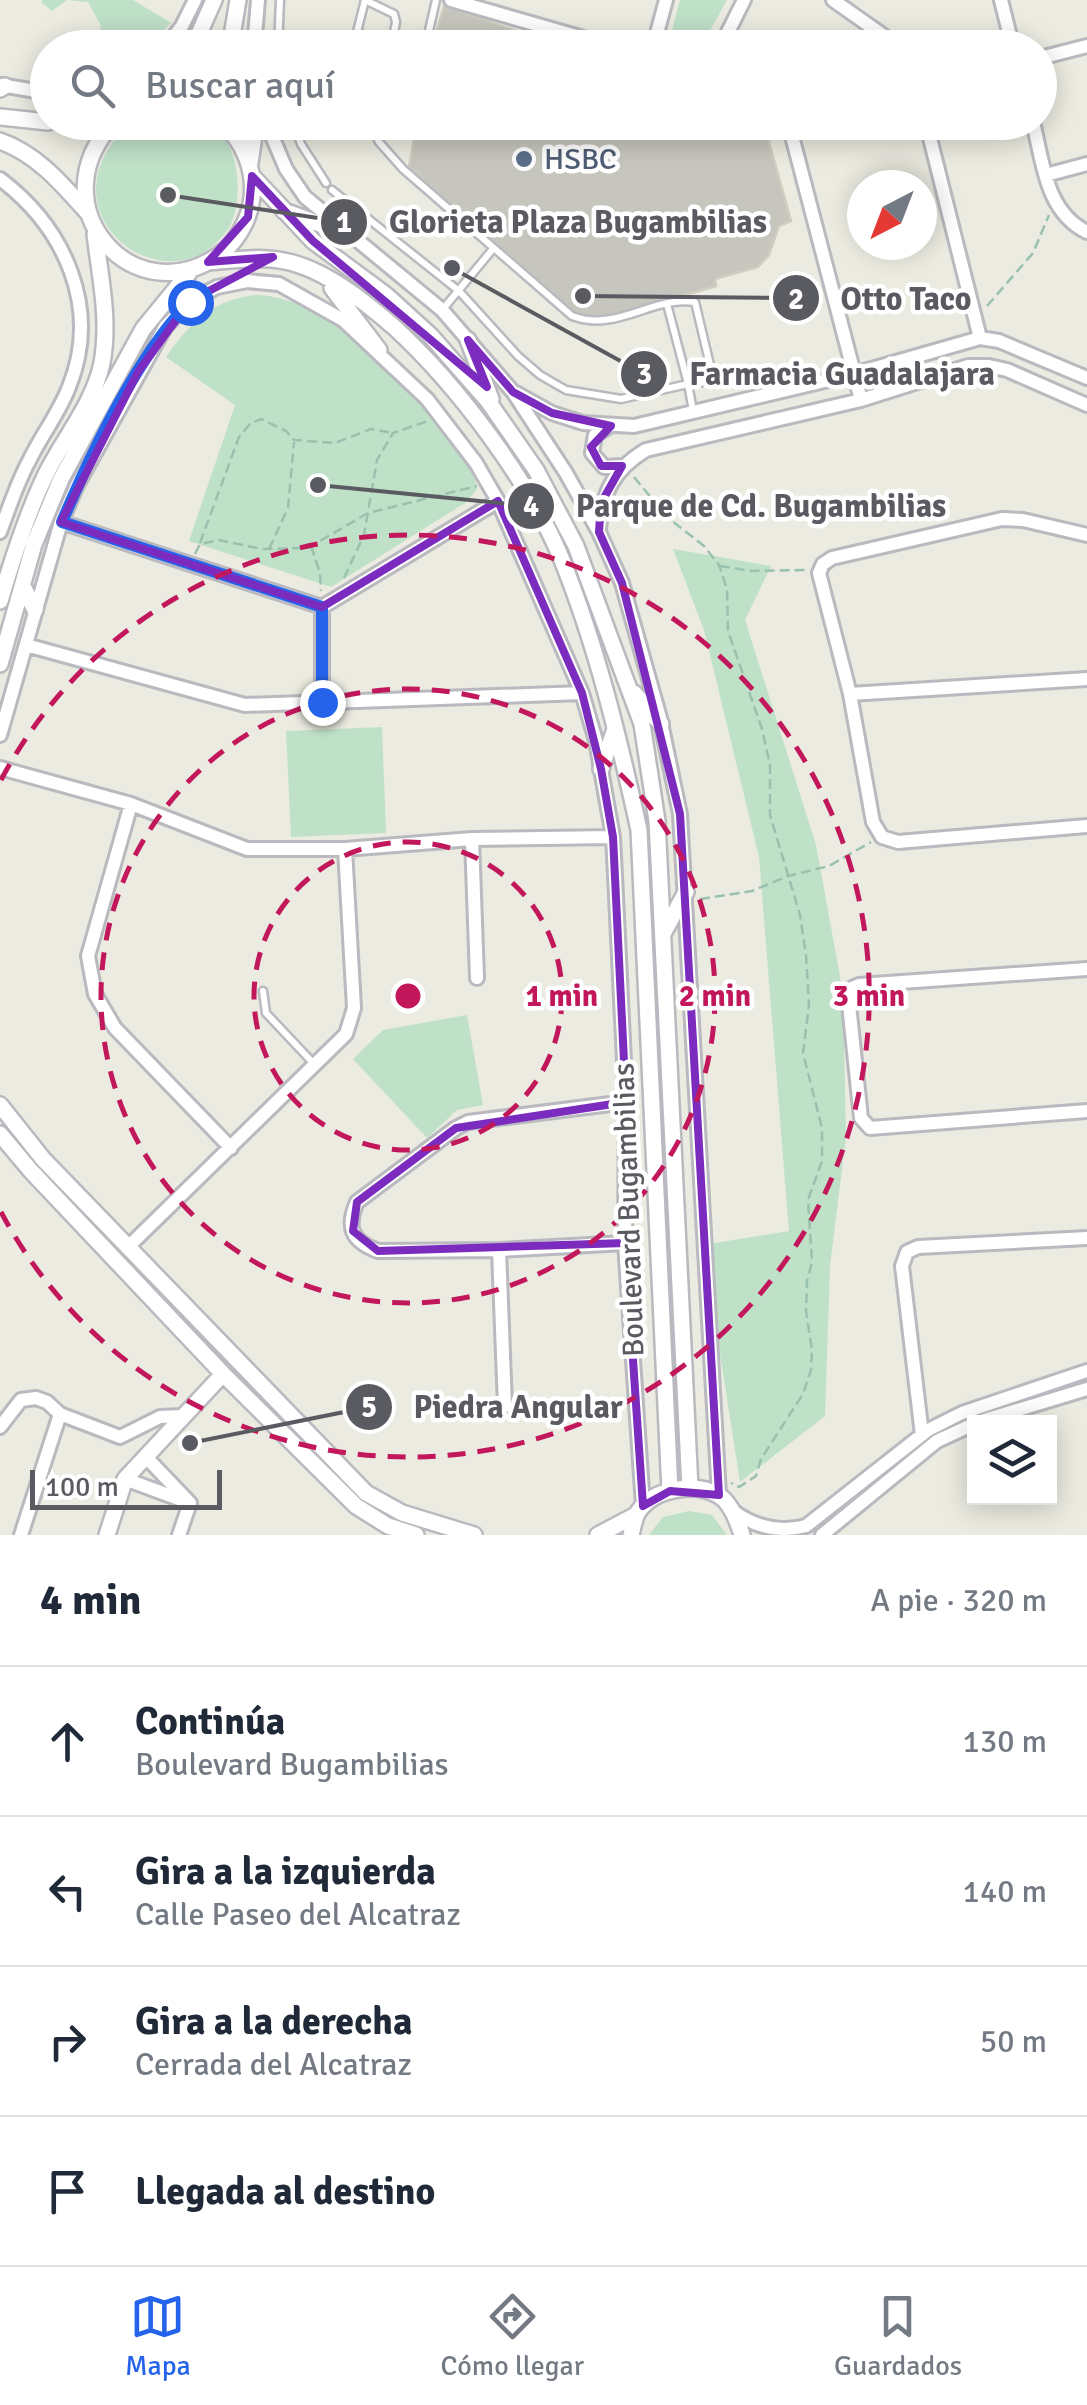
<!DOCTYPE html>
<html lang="es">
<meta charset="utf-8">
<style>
:root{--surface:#fff;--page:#f6f6f7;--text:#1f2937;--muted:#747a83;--line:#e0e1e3;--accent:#2563eb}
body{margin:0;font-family:Signika,sans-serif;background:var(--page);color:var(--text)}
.controls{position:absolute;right:30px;bottom:30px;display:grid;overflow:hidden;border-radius:0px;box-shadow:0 5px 25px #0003}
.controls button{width:90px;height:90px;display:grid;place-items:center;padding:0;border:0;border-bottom:2px solid var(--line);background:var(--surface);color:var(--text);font:50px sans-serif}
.compass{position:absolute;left:847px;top:170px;width:90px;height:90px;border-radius:50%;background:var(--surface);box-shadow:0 5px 25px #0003;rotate:222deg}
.scale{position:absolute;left:30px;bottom:25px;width:192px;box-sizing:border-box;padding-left:10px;border:5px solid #5a5b61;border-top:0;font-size:28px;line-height:35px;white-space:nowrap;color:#5a5b61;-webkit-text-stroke:8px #fff;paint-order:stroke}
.stop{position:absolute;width:30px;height:30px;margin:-22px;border:8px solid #2563eb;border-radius:50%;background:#fff}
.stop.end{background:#2563eb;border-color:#fff;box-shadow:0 2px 10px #0008}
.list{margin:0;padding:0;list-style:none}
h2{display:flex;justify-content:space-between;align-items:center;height:130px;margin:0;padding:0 40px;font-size:42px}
h2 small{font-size:32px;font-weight:400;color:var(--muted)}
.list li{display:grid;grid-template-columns:65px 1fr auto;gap:30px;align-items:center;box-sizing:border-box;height:150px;padding:0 40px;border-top:2px solid var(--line)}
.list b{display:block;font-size:38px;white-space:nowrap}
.list p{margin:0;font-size:32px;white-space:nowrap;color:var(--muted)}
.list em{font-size:32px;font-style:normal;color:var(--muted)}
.icon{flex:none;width:55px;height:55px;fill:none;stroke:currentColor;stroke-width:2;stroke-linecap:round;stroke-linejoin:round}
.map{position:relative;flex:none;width:1087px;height:1535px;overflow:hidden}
.search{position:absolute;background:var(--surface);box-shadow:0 5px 25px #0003;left:30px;right:30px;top:30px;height:110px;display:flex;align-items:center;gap:25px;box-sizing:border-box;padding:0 35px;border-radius:55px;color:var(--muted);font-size:38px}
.sheet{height:730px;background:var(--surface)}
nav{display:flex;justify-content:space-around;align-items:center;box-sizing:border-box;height:140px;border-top:2px solid var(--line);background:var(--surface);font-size:28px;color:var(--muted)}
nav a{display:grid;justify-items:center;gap:5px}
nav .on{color:var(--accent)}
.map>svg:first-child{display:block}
.green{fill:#bfe1c8}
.building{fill:#c7c6be;stroke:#cfcec0;stroke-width:2.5}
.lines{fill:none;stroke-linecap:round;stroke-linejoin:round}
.service-casing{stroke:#b9b9bf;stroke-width:11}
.minor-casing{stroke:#b9b9bf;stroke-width:18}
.tertiary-casing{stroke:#b9b9bf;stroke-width:20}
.path{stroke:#99c1ae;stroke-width:2.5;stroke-dasharray:10 5;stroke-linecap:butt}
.service{stroke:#fff;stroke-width:6}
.minor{stroke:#fff;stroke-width:12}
.tertiary{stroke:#fff;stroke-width:15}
.route{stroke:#2563eb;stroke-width:12}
.marked{fill:none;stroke:#7b2cbf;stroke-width:8;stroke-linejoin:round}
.ring{fill:none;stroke:#c2185b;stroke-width:5;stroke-dasharray:18 12}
.service-dot{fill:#5c6f8a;stroke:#fff;stroke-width:4}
.labels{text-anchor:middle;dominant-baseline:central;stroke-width:9;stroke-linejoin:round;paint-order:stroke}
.service-label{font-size:30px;fill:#4e5e75;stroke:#fff;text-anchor:start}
.street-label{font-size:30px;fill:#5a5b61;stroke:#fff}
.centre{fill:#c2185b;stroke:#fff;stroke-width:5}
.ring-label{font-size:30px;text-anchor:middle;font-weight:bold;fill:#c2185b;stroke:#fff;stroke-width:9;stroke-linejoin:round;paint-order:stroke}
.leader{fill:none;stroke:#5a5b61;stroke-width:4}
.callout-dot{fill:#5a5b61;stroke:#fff;stroke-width:4}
.mark-label{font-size:30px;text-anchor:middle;font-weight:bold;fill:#fff}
.callout-label{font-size:32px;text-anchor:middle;font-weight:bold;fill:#5a5b61;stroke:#fff;stroke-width:9;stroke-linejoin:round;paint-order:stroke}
</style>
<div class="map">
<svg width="1087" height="1535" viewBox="0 0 1087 1535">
<rect width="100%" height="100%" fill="#ebebe1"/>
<path class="green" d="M 42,0 L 133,0 L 171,23 L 147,47 L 102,47 L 100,24 L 88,2 L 67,0 L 52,11 L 42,3 Z
M 680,0 L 727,0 L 701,47 L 671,34 Z
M 135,122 C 156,122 183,118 203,122 C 240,131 246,202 228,229 C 175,307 57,229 109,148 C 117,136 121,129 135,122 Z
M 255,295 C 286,295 317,312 342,329 C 373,352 477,453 477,490 L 465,503 L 331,587 L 189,541 L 235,405 L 166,357 C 190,323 212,300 255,295 Z
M 673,549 L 771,566 L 745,620 L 816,845 L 843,993 L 846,1136 L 830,1266 L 825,1416 L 740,1482 L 703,1245 L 789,1231 L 759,857 L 704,630 Z
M 382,727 L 386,833 L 291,837 L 286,731 Z
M 467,1015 L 483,1105 L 457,1110 L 427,1138 L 353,1059 L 383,1030 Z
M 689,1511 L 712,1515 L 727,1535 L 649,1535 L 663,1517 Z"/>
<path class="building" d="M 444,6 L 566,48 L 448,48 L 437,30 Z
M 417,122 L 749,122 L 746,131 L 764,140 L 767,135 L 791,221 L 779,226 L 769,255 L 758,267 L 715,279 L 716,286 L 609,317 L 580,315 L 553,299 L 409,167 Z"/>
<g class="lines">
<defs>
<path id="service" d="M 365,0 L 394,14 L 396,22 L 391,48
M 357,33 L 392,44
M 278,48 L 280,0
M 353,48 L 365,0
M 425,48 L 436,0
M 293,122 L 301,144 L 326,183
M 370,122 L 379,142 L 403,169 L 572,316 C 617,333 654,295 695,302 L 710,365 L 703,382 L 688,384 L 667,304
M 332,190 L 459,291 L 518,356 L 540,375 L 566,390 L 621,399 L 688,384 L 693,411
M 443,309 L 492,250
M 263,991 L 266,1013 L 315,1065"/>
<path id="minor" d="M 451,0 L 618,48
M 833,0 L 901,48
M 1001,0 L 1013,48
M 165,48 L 182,26 L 195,0
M 254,48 L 258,0
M 653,48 L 666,0
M 720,48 L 744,0
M 1040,58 L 1087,46
M 0,85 L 48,93
M 266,122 L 286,169 L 305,197 L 442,310 L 513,392 L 566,473 L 599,532 L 622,583 L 660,718 L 680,814 L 719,1495
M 784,122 L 792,136 L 861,400
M 926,122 L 980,338
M 1033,122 C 1043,163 1046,212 1087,232
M 1046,175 L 1087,164
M 0,179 C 65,228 101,308 69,387 C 59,413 41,436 29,461 C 17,483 9,508 0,532
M 516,393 L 552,413 L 583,423 L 634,426 L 854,374 L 980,338 L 999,341 L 1087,378
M 608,427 L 595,435 L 592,453 L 604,467 L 622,466
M 61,522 L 322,607 L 498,501
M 599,529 C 602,493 614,469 646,450 L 861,400 L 968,366 L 989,366 L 1007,370 L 1087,405
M 1087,535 L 1023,520 L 1002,519 L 832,558 L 823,564 L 819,573 L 850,694 L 873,822 L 882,837 L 898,842 L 1087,826
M 322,607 L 322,702
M 26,645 L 245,705 L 582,693
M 850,694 L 1087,679
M 0,735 L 61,522 L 77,485 L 165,327 L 190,301 L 217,287 L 247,281 L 279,284 L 343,320 L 427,399 L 476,463 L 498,501 L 582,693 L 596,741 L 613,837 L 616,896 L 626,1102 L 625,1243 L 643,1506
M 0,768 L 131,804 L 247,849 L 345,849 L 472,839 L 613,837
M 131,804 L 88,956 L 95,994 L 115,1028 L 231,1148
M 472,839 L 477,978
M 1087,969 L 859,985 L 852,988 L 848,995 L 861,1118 L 870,1128 L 1087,1111
M 625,1243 L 499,1250 L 378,1251 C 351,1241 346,1227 357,1202 L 456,1128 L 468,1122 L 626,1102
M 128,1247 L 346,1034 L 354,1008 L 345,849
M 499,1250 L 505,1406
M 978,1422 L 1087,1389
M 0,1427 L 21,1400 L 36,1398 L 47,1402 L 60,1414 L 120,1437 L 160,1417 L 182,1416
M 922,1435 L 902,1266 L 907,1252 L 918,1247 L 1087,1238
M 145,1456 L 188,1501
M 125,1479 L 190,1503
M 733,1511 C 755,1527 780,1533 806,1526 L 928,1430 L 962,1413 L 1087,1371
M 21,1535 L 60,1414
M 179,1535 L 190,1503
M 822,1535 L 937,1441 L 974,1424"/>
<path id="tertiary" d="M 188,48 L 198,36 L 214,0
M 230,48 L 238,0
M 0,89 L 5,86
M 0,117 L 48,122
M 59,122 L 95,122
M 114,122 C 36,204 132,316 219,255 C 237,242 250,219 252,197 C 255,169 243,140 221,122
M 0,141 C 37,154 62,184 88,213
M 250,163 L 256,122
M 252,176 L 313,241 L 386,295 L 431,336 L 488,401 L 536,470 L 576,546 L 642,724 L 657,821 L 690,1488
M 284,211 L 350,235
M 208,262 C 233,260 259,256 284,261 C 323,268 364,301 394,327 C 457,385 529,480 562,560 C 597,647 619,739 639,830 L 670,1491
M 332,288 L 379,350
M 468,340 L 491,399
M 23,586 L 35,610
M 0,601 C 13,557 27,513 47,472 C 65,437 94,402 102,363 C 110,319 100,277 95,234
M 0,664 L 34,544 L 61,479 L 143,329 L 192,269
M 634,693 L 661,724
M 601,769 L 615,729
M 664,932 L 686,892
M 0,1105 L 43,1159 L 366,1493 L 402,1513 L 474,1535
M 0,1134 L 31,1171 L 223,1374 L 356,1506 L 388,1526 L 416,1535
M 107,1535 L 125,1479 L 223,1374
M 598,1535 L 636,1515
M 631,1535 C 633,1527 634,1519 638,1512 C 653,1489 694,1481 718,1495 C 731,1502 738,1522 742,1535"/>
</defs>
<use href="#service" class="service-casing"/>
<use href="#minor" class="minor-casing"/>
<use href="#tertiary" class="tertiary-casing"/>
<path class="path" d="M 987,306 L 1033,253 L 1049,215
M 634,477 L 667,517 L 704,546 L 719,565 L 727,589 L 728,631 L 762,729 L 770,765 L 770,815 L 800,915 L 806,955 L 809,1005 L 803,1053 L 822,1128 L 822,1161 L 808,1200 L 812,1262 L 807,1281 L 806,1311 L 812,1350 L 811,1370 L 803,1394 L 761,1459 L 756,1476 L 739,1487 L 731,1483
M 200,543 L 239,437 L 250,424 L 261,419 L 286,431 L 294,440 L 335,443 L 371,429 L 393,433
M 311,546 L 320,573 L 321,591
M 269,549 L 288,508 L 294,442
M 195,554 L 200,544 L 219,540 L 262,549 L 308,548 L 368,513 L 477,486
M 720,566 L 751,571 L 806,570
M 344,578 L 364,535 L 377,460 L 393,433 L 428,421
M 700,899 L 752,891 L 788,876 L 829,866 L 871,842"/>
<use href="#service" class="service"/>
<use href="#minor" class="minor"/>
<use href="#tertiary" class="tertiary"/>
</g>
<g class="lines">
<path class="route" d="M 190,302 C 139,353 91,454 62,522 L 322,607 L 322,702"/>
</g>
<path class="marked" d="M 252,176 L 313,241 L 487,387 L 468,340 L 513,392 L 552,413 L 611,426 L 591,447 L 601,466 L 622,466 L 601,503 L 599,532 L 622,583 L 680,814 L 719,1495 L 670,1491 L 643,1506 L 625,1243 L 378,1251 L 353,1231 L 357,1202 L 456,1128 L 626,1102 L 613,837 L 601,769 L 582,693 L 498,501 L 322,607 L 61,522 L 138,372 L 190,301 L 273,257 L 208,262 L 248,217 Z"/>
<g class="ring">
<circle cx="408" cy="996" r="154"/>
<circle cx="408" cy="996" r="307"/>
<path d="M1 780A461 461 0 1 1 1 1212"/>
</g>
<circle class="service-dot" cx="524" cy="159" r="10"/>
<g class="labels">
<g class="service-label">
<text x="544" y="159">HSBC</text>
</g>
<g class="street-label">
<text transform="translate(629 1210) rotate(-92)">Boulevard Bugambilias</text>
</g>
</g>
<circle cx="408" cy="996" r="15" class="centre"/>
<g class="ring-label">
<text x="562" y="1006">1 min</text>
<text x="715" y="1006">2 min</text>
<text x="869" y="1006">3 min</text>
</g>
<path class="leader" d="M168 195L344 222M583 296L796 298M452 268L644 374M318 485L531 506M190 1443L369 1407"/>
<g class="callout-dot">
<circle cx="168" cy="195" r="10"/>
<circle cx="583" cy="296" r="10"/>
<circle cx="452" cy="268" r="10"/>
<circle cx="318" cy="485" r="10"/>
<circle cx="190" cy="1443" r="10"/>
<circle cx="344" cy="222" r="25"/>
<circle cx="796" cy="298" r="25"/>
<circle cx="644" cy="374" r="25"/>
<circle cx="531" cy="506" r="25"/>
<circle cx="369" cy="1407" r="25"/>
</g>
<g class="mark-label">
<text x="344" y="232">1</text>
<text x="796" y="309">2</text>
<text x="644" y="384">3</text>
<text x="531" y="516">4</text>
<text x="369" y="1417">5</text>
</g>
<g class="callout-label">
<text x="578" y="233">Glorieta Plaza Bugambilias</text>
<text x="906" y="310">Otto Taco</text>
<text x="842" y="385">Farmacia Guadalajara</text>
<text x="761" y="517">Parque de Cd. Bugambilias</text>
<text x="518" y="1418">Piedra Angular</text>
</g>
</svg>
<div class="controls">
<button><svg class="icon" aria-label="layers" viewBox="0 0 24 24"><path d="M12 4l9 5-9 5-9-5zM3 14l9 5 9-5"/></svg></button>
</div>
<svg class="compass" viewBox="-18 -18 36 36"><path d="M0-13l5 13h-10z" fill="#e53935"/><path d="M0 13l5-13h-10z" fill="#747a83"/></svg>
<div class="scale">100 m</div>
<div class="stop" style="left:190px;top:302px"></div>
<div class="stop end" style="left:322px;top:702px"></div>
<div class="search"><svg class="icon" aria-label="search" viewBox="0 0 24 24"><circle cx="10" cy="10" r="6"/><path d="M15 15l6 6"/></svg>Buscar aquí</div>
</div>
<section class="sheet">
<h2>4 min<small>A pie · 320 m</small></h2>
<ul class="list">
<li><svg class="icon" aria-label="ahead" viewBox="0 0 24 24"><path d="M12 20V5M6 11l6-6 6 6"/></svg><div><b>Continúa</b><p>Boulevard Bugambilias</p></div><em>130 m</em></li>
<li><svg class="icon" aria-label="left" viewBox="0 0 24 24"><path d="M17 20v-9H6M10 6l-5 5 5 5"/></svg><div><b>Gira a la izquierda</b><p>Calle Paseo del Alcatraz</p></div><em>140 m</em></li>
<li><svg class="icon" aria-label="right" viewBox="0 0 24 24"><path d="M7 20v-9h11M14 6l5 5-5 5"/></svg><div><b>Gira a la derecha</b><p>Cerrada del Alcatraz</p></div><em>50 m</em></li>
<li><svg class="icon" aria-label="arrive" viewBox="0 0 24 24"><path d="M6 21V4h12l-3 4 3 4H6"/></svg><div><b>Llegada al destino</b></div></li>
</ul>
</section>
<nav>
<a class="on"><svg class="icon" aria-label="map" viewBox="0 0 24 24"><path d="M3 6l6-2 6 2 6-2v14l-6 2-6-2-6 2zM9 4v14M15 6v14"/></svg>Mapa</a>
<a><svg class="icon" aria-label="directions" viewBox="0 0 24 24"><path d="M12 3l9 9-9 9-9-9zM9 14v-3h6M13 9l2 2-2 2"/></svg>Cómo llegar</a>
<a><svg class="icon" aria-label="saved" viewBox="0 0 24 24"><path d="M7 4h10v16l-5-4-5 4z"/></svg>Guardados</a>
</nav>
